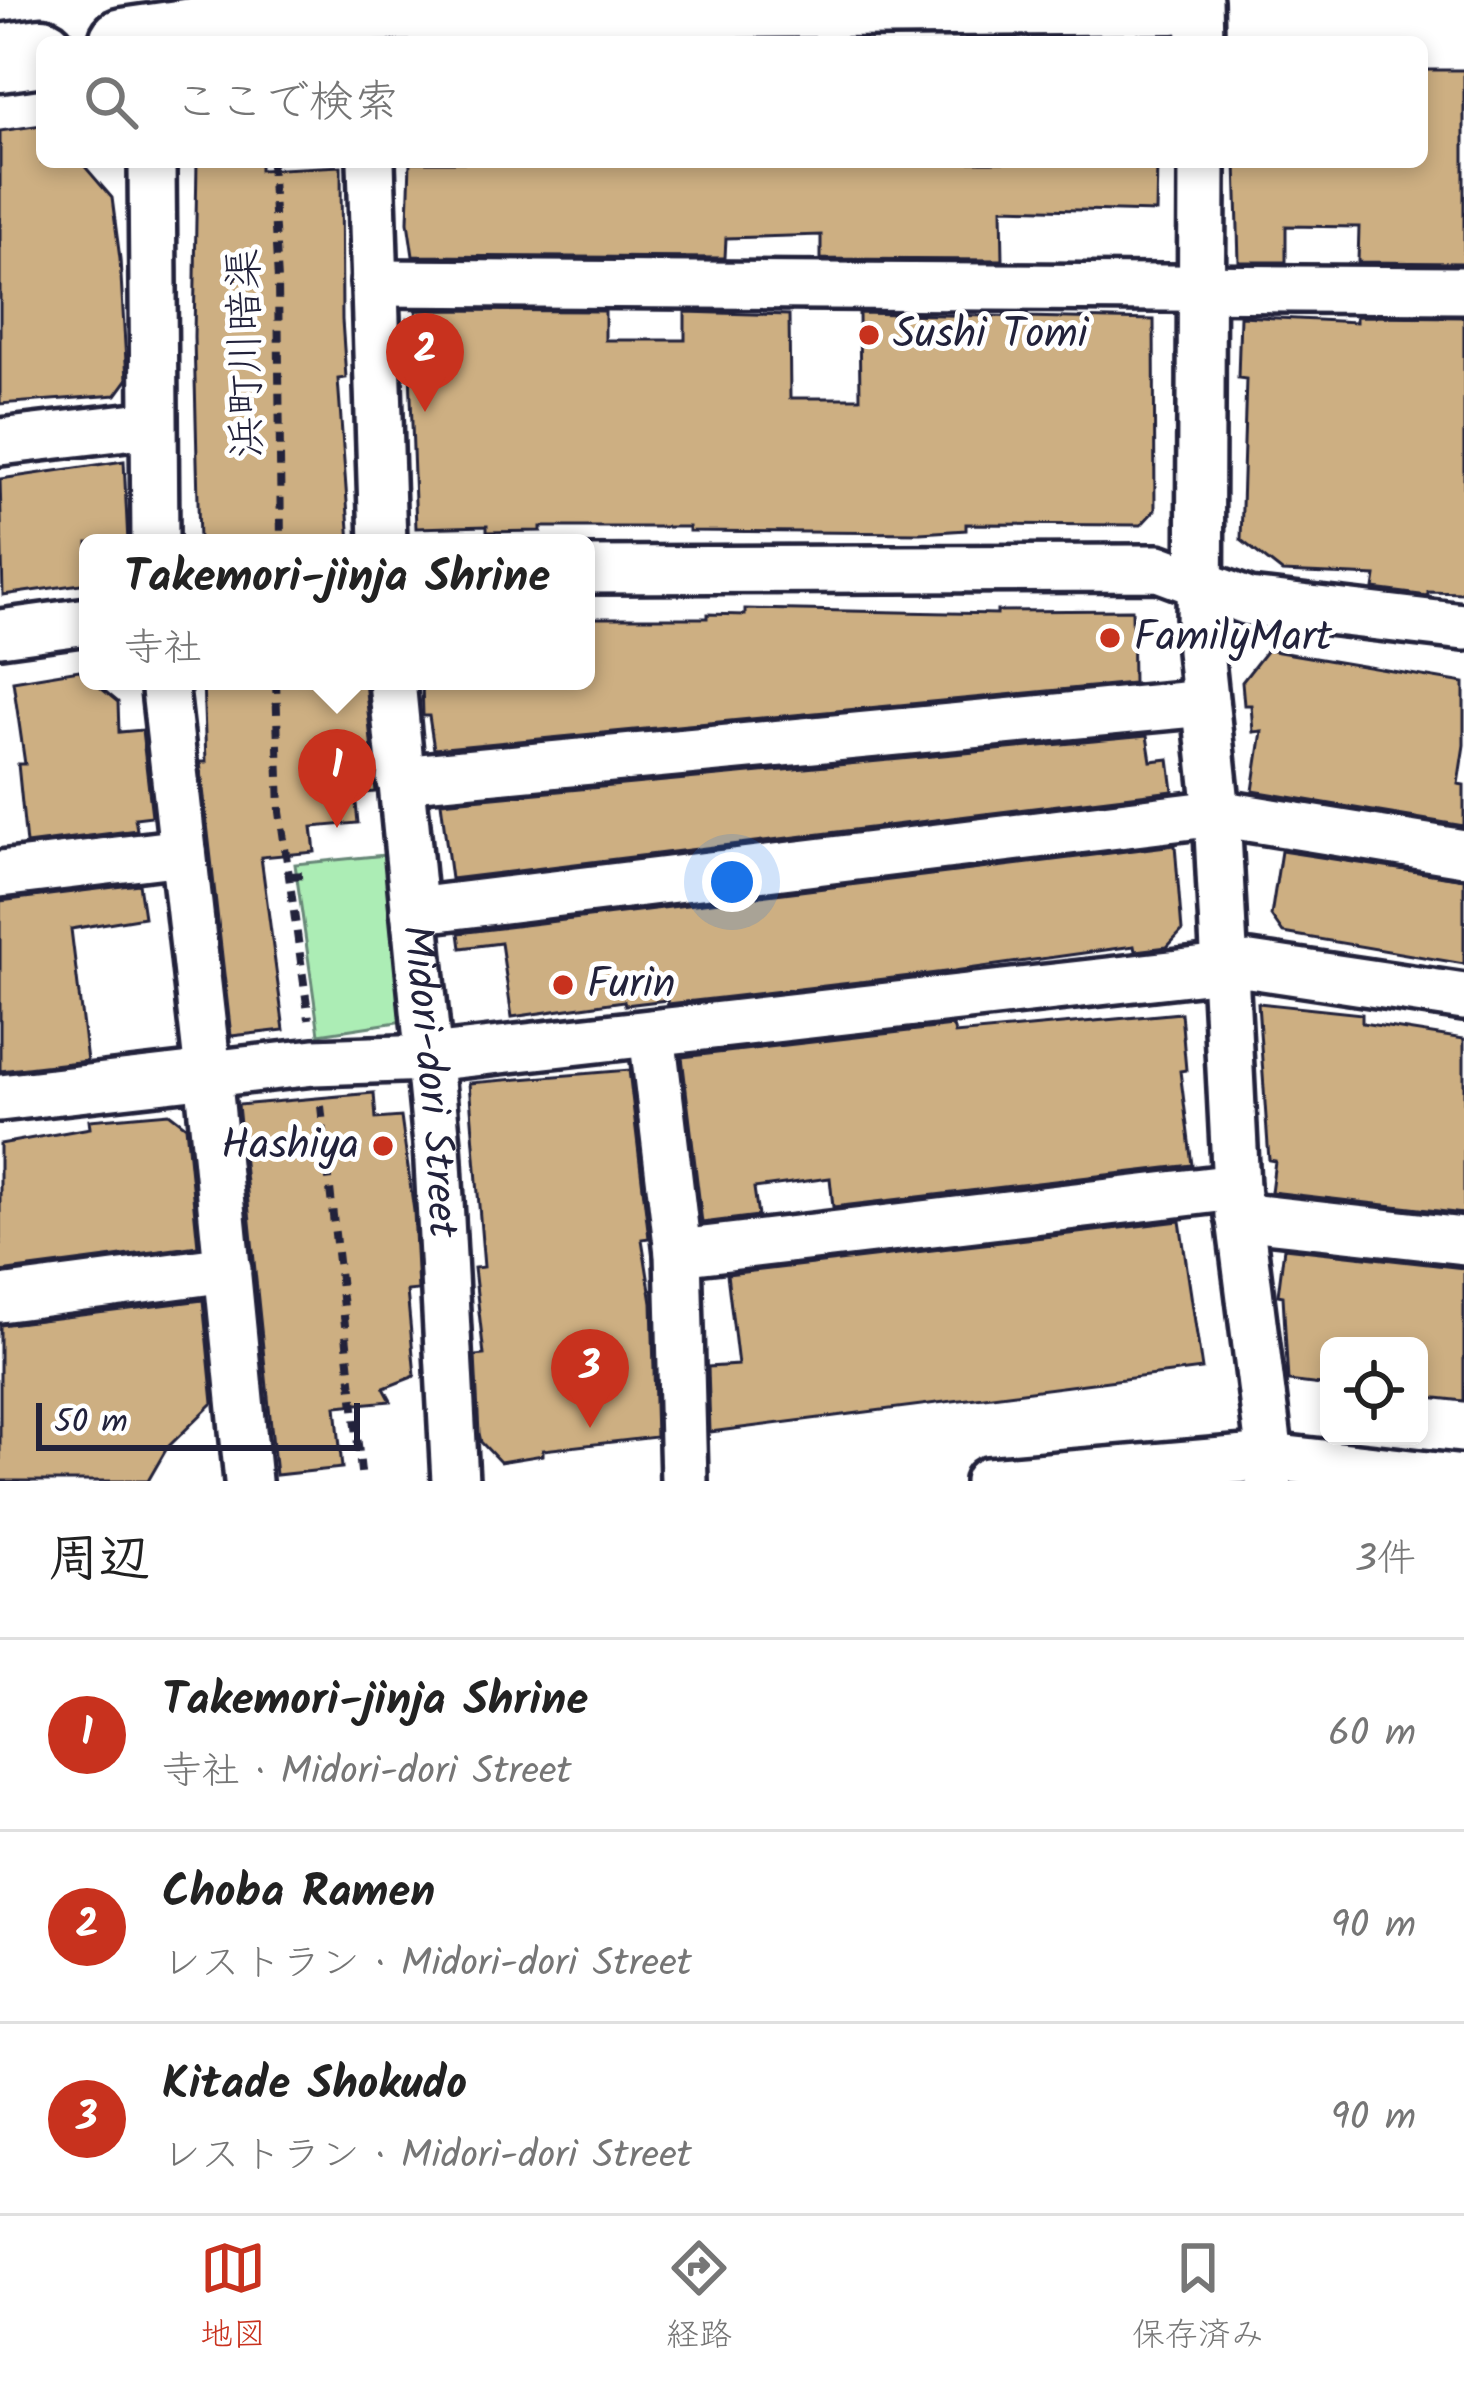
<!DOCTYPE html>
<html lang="ja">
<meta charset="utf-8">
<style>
:root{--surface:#fff;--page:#f2f2f2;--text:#222;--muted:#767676;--line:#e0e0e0;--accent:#c8321e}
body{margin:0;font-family:Kalam,"Klee One",sans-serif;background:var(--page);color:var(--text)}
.controls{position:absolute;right:36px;bottom:36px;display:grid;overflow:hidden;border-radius:18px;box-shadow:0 6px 18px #0003}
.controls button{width:108px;height:108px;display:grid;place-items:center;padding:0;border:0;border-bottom:3px solid var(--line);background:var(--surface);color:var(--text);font:60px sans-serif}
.scale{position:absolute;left:36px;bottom:30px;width:324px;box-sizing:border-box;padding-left:12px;border:6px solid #22223b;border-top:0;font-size:33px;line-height:42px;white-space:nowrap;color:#22223b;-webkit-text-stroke:9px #fff;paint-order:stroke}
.you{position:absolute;left:732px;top:882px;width:42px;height:42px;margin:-30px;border:9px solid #fff;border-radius:50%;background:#1a73e8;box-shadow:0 0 0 18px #1a73e833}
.badge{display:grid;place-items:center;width:78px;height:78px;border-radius:50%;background:var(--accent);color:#fff;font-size:39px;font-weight:700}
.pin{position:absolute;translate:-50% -99px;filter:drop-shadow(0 3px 6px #0008)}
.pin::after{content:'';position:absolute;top:63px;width:42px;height:36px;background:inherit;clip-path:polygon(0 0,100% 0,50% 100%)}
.popup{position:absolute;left:79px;top:534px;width:516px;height:156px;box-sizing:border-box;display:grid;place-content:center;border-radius:18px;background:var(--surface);filter:drop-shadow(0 3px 9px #0005);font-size:39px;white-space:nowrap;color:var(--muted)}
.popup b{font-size:45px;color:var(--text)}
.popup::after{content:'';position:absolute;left:50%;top:100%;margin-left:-24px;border:24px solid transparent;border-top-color:var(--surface)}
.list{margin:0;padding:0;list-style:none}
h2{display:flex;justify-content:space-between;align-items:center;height:156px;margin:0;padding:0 48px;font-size:51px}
h2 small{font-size:39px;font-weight:400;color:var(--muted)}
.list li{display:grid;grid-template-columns:78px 1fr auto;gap:36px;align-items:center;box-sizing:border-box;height:192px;padding:0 48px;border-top:3px solid var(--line)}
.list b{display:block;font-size:45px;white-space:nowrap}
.list p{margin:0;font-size:39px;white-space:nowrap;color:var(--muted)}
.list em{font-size:39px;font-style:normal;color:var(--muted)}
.icon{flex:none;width:66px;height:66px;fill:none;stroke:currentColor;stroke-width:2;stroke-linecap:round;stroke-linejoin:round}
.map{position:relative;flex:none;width:1464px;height:1481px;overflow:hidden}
.search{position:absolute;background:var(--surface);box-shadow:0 6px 18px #0003;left:36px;right:36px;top:36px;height:132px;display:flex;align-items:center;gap:30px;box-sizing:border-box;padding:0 42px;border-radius:18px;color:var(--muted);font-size:45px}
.sheet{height:732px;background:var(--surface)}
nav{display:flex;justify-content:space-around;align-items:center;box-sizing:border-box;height:168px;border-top:3px solid var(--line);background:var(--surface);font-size:33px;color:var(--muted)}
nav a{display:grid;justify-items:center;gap:6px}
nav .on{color:var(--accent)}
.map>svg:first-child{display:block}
.green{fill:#acedb5;stroke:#678878;stroke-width:3}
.building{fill:#cdaf82;stroke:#22223b;stroke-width:3}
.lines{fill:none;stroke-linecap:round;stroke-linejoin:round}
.minor-casing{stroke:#22223b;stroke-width:54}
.highway-casing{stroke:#22223b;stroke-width:75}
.path{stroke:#22223b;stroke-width:8;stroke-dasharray:12 9;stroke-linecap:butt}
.minor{stroke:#fff;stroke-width:45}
.highway{stroke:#fff;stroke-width:66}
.poi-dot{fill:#c8321e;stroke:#fff;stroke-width:4.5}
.labels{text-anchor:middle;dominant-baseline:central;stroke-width:10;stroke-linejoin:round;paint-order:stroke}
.poi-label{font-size:42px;fill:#22223b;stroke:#fff;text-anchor:start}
.street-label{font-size:42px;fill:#22223b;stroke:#fff}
</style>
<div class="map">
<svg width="1464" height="1481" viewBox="0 0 1464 1481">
<rect width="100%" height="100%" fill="#fff"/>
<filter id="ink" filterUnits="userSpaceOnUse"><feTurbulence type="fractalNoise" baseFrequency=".00833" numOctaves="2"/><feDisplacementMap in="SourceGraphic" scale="24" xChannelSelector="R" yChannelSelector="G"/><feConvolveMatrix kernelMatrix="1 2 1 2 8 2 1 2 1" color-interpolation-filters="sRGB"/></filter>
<g filter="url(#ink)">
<path class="green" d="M 386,855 L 404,1021 L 319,1034 L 295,864 Z"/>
<path class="building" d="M 1422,70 L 1464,70 L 1464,263 L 1358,262 L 1359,227 L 1286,226 L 1286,262 L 1239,262 L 1236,162 L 1422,162 Z
M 42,125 L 42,162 L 81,162 L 112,198 L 120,259 L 127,380 L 116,395 L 0,404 L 0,131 Z
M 197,162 L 260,162 L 260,170 L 341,166 L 342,320 L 346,378 L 338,379 L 350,543 L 199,543 L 194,337 Z
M 410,162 L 1157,162 L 1156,212 L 1002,208 L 1003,260 L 821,259 L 821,235 L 726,238 L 725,258 L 413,256 L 408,222 Z
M 416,310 L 605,311 L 605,340 L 685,340 L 685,312 L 789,315 L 790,398 L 860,398 L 859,313 L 1154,320 L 1155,510 L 1141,525 L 966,524 L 966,530 L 920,533 L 689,531 L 689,527 L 541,527 L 541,531 L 487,532 L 487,526 L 416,528 L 408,319 L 417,319 Z
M 1240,316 L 1356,322 L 1356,316 L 1464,317 L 1464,593 L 1428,592 L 1428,596 L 1374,589 L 1376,576 L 1282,572 L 1241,540 L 1246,379 L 1238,378 Z
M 124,461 L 128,543 L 88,543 L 88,583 L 3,595 L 0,479 Z
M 745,609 L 997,614 L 997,611 L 1132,610 L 1133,683 L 434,749 L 429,716 L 423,716 L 422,681 L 586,681 L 586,618 L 707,618 L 707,614 L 745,615 Z
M 1267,650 L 1464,683 L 1464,745 L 1458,784 L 1464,785 L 1464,826 L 1253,791 L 1262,731 L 1253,732 L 1251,705 L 1244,705 L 1242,682 Z
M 79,670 L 118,702 L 119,732 L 142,730 L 152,816 L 135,818 L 137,830 L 26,844 L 18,764 L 25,764 L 13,681 Z
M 203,681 L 365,681 L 376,792 L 355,794 L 358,823 L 312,827 L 315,852 L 261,857 L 284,1030 L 231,1036 L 200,762 L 206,762 Z
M 1147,736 L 1151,761 L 1169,759 L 1173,791 L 451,879 L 441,802 Z
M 1175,845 L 1182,931 L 1167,947 L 1135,951 L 1134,946 L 954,971 L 668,1004 L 667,1000 L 625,1005 L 624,1001 L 512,1017 L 501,943 L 461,948 L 459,933 Z
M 1281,851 L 1464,879 L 1464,964 L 1283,933 L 1271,916 Z
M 139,884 L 144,917 L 71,929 L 87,1061 L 0,1071 L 0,901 Z
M 1258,1003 L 1362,1014 L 1362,1023 L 1464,1039 L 1464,1214 L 1271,1192 L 1275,1161 L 1269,1160 Z
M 1181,1013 L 1186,1070 L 1180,1071 L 1192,1165 L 833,1207 L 830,1178 L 754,1188 L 758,1216 L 702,1223 L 682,1057 L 953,1026 L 955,1034 Z
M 629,1070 L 649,1238 L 642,1239 L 652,1303 L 656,1437 L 543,1450 L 543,1455 L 500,1462 L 481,1442 L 479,1433 L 475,1356 L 484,1355 L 474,1268 L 484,1267 L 469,1083 Z
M 374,1093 L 376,1119 L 401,1117 L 414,1211 L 418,1290 L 407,1291 L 415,1376 L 384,1388 L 391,1401 L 336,1406 L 342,1468 L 276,1475 L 238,1105 Z
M 169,1113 L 186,1126 L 198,1246 L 0,1272 L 0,1144 L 90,1128 L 89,1120 Z
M 1180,1221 L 1202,1369 L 710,1432 L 708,1367 L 738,1365 L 727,1274 Z
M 1284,1248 L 1464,1268 L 1464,1401 L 1419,1396 L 1419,1346 L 1329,1346 L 1329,1386 L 1288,1381 L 1283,1296 L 1278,1295 Z
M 203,1300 L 213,1403 L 167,1448 L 148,1481 L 0,1481 L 0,1325 Z"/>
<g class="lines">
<defs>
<g id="minor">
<path d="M 1199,0 L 1200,42"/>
<path d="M 152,162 L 155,543"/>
<path d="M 371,162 L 383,543"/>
<path d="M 1202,162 L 1200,651 L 1217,813 L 1236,1187 L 1270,1457 L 1269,1481"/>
<path d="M 374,283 L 1464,290"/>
<path d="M 0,442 L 152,424"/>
<path d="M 586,570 L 1158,568 L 1249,602 L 1464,627"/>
<path d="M 0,633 L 88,621"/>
<path d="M 164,681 L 208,1073 L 248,1481"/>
<path id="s1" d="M 392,681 L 437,1144 L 455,1481"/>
<path d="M 400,779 L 1205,703"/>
<path d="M 0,874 L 183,852"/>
<path d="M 414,911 L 1217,813 L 1464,853"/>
<path d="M 652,1033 L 678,1253 L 684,1481"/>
<path d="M 0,1098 L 314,1062 L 429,1058 L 1250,965 L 1464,997"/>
<path d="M 1239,1216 L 1464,1241"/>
<path d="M 678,1253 L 1236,1187"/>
<path d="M 0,1299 L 228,1269"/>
<path d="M 988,1481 L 1270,1457 L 1464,1479"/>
</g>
<path id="highway" d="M 123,42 L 368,7 L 1172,0
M 0,58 L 42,52"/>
</defs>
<use href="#minor" class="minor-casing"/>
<use href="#highway" class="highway-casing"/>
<path class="path" d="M 271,162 L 278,280 L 281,543
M 276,681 L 280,812 L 309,1019
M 290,876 L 307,875
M 321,1106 L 362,1481"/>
<use href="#minor" class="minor"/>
<use href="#highway" class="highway"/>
</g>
</g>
<g class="poi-dot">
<circle cx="869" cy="335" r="12"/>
<circle cx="1110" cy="638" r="12"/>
<circle cx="563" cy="985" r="12"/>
<circle cx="383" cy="1146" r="12"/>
</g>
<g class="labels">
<g class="poi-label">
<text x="893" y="335">Sushi Tomi</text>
<text x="1134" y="638">FamilyMart</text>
<text x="587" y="985">Furin</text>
<text x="359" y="1146" text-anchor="end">Hashiya</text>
</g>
<g class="street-label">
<text transform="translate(247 353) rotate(-91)">浜町川暗渠</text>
<text stroke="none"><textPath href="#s1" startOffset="402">Midori-dori Street</textPath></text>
</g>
</g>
</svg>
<div class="controls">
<button><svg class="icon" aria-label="locate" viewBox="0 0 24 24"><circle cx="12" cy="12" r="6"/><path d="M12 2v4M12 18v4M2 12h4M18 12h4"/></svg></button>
</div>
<div class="scale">50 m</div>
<div class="you"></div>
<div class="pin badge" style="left:337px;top:828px">1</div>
<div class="popup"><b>Takemori-jinja Shrine</b>寺社</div>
<div class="pin badge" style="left:425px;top:412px">2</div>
<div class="pin badge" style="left:590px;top:1428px">3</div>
<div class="search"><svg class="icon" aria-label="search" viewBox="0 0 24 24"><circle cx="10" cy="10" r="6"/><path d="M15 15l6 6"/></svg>ここで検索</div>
</div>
<section class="sheet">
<h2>周辺<small>3件</small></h2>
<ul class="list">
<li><span class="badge">1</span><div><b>Takemori-jinja Shrine</b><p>寺社 · Midori-dori Street</p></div><em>60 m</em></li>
<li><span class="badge">2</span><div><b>Choba Ramen</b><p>レストラン · Midori-dori Street</p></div><em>90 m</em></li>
<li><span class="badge">3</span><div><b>Kitade Shokudo</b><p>レストラン · Midori-dori Street</p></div><em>90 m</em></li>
</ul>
</section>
<nav>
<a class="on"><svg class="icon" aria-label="map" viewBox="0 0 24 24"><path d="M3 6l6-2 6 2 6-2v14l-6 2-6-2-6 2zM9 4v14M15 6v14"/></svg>地図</a>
<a><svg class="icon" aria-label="directions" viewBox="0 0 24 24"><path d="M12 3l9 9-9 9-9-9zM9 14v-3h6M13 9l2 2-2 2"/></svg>経路</a>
<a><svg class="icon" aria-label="saved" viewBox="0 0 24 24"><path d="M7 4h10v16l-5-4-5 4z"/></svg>保存済み</a>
</nav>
